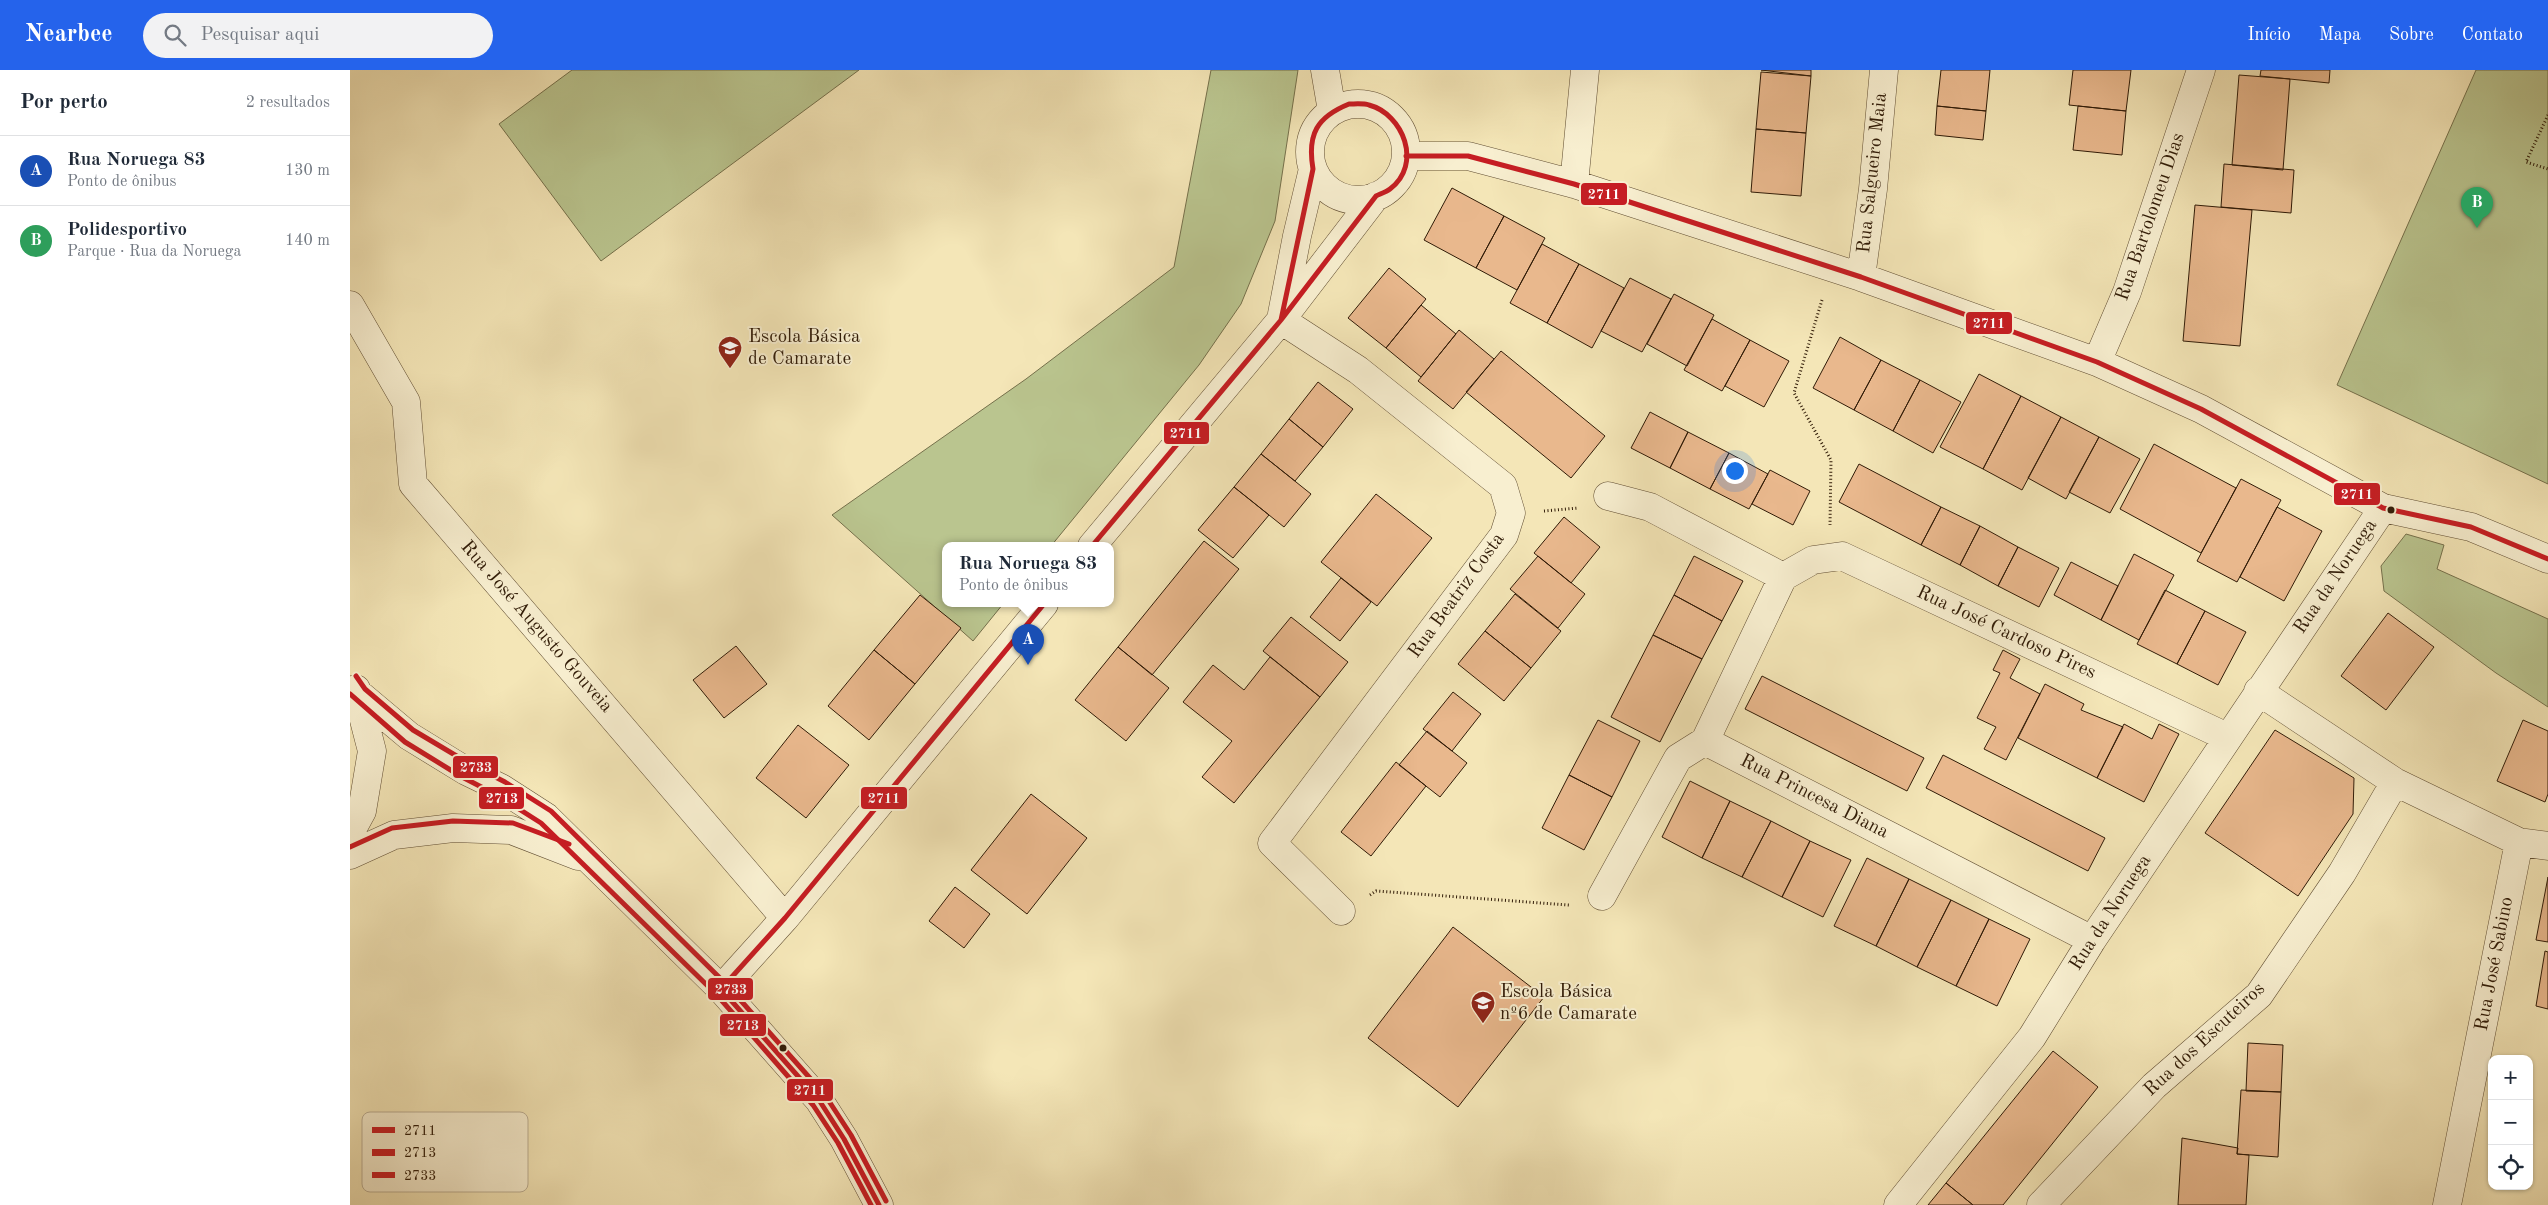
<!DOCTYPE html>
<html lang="pt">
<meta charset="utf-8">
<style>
:root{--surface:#fff;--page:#f2f2f3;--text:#1f2937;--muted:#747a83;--line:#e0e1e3;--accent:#2563eb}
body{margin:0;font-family:"Old Standard TT",serif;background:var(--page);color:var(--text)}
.controls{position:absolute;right:15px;bottom:15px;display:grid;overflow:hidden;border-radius:10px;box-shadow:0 1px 4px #0004}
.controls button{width:45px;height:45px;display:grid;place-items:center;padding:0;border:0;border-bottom:1px solid var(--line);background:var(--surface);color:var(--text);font:25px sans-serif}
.you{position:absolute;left:1384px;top:400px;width:18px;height:18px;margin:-12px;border:4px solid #fff;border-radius:50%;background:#1a73e8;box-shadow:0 0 0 8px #1a73e833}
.badge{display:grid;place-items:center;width:32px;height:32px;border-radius:50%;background:var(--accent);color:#fff;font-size:16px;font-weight:700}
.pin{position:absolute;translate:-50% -41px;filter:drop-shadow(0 1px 2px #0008)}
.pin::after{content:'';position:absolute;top:26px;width:18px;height:15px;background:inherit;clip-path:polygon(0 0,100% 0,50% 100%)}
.popup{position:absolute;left:592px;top:472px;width:172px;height:65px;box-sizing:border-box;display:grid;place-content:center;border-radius:10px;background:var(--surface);filter:drop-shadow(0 1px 4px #0005);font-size:16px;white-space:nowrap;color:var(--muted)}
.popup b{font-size:19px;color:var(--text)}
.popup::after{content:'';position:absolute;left:50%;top:100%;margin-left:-10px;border:10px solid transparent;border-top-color:var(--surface)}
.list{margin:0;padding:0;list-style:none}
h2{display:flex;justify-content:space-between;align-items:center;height:65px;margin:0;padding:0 20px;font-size:21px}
h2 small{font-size:16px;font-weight:400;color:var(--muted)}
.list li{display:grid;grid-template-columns:32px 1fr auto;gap:15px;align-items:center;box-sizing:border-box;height:70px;padding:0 20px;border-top:1px solid var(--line)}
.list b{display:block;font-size:19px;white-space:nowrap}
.list p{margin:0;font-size:16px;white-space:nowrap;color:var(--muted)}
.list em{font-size:16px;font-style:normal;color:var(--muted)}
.icon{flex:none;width:28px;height:28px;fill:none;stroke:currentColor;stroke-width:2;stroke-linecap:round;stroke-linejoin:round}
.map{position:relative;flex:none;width:2198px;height:1135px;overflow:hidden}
header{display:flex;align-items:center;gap:30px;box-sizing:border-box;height:70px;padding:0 25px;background:var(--accent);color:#fff}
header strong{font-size:24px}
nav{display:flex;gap:28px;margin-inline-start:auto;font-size:18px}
.search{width:350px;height:45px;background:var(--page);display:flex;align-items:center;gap:12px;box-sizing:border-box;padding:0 18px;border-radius:28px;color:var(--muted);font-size:19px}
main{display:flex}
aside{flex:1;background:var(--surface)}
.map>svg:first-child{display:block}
.green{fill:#bac58f;stroke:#75704b}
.building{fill:#e9b88d;stroke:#301b07}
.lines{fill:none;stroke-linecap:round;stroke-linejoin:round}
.minor-casing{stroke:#614e33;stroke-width:29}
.path{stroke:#301b07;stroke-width:3;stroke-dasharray:1 2.5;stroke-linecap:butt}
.minor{stroke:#f8efd0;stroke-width:28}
.bus-1-casing{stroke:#f8efd0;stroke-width:9}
.bus-2-casing{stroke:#f8efd0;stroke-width:9}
.bus-3-casing{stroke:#f8efd0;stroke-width:9}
.bus-1{stroke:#c61d23;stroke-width:5}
.bus-2{stroke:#c61d23;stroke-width:5}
.bus-3{stroke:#c61d23;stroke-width:5}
.bus-dot{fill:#301b07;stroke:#f8efd0;stroke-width:2}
.labels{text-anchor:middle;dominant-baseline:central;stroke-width:4;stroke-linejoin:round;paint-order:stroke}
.street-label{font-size:19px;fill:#301b07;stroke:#f8efd0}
.poi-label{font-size:19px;fill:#301b07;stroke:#f8efd0;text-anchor:start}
.key{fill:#f8efd0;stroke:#bcaf94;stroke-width:1}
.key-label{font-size:14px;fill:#301b07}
.line-badge{stroke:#f8efd0;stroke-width:2}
.badge-label{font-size:14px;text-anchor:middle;font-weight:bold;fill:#fff}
</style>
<header>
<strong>Nearbee</strong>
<div class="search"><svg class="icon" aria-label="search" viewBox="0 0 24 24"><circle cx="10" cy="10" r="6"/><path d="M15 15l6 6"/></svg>Pesquisar aqui</div>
<nav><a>Início</a><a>Mapa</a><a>Sobre</a><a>Contato</a></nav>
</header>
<main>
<aside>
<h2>Por perto<small>2 resultados</small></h2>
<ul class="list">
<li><span class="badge" style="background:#1a4fb4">A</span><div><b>Rua Noruega 83</b><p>Ponto de ônibus</p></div><em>130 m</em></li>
<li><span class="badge" style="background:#2e9e5b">B</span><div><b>Polidesportivo</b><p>Parque · Rua da Noruega</p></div><em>140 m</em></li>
</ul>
</aside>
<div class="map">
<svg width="2198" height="1135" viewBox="0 0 2198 1135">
<rect width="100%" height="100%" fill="#f4e6b7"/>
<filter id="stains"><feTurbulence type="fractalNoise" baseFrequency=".004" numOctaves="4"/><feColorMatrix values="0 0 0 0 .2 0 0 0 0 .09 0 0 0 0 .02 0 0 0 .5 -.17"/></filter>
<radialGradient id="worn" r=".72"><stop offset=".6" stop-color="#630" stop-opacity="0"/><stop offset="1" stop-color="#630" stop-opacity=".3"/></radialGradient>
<path class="green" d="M 222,0 L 509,0 L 251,191 L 149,54 Z
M 861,0 L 948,0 L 925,151 L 891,234 L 849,295 L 701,476 L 596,476 L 596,534 L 653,534 L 623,571 L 482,445 L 676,309 L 824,197 Z
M 2126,0 L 2198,0 L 2198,414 L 1987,315 Z
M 2056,464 L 2094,475 L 2087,499 L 2198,549 L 2198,637 L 2146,603 L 2034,521 L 2031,496 Z"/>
<path class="building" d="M 1411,0 L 1461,0 L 1461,6 Z
M 1591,0 L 1640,0 L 1636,41 L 1587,36 Z
M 1723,0 L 1781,0 L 1776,41 L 1719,35 Z
M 1911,0 L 1980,0 L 1979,13 L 1910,6 Z
M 1411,2 L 1461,6 L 1456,63 L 1406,59 Z
M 1889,5 L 1940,9 L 1933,100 L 1882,95 Z
M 1587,36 L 1636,41 L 1633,70 L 1585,65 Z
M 1728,36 L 1776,41 L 1772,85 L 1723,80 Z
M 1406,59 L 1456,63 L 1451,126 L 1401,122 Z
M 1874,94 L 1944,100 L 1941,143 L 1871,137 Z
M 1102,118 L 1154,146 L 1126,198 L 1074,170 Z
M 1845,135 L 1902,140 L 1890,276 L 1833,271 Z
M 1154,146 L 1195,168 L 1167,220 L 1126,198 Z
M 1192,174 L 1229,194 L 1197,253 L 1160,233 Z
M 1229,194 L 1274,218 L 1242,278 L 1197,253 Z
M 1039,198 L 1076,229 L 1036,278 L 998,248 Z
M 1280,208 L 1321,229 L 1292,282 L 1251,261 Z
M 1324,224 L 1364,245 L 1337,296 L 1297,274 Z
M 1071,235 L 1106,264 L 1071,307 L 1036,278 Z
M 1362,249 L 1400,270 L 1372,321 L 1334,300 Z
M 1109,260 L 1144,289 L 1103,339 L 1068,311 Z
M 1490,267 L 1531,290 L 1504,340 L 1463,318 Z
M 1400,270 L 1439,291 L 1414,337 L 1375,316 Z
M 1151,281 L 1255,366 L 1221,408 L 1116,322 Z
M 1531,290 L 1570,310 L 1543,361 L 1504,340 Z
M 1629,304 L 1671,326 L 1633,399 L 1590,377 Z
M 1570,310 L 1611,332 L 1583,383 L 1543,361 Z
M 968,312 L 1003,339 L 973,377 L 939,349 Z
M 1671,326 L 1711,347 L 1672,420 L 1633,399 Z
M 1300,342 L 1338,362 L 1320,398 L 1281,378 Z
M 1711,347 L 1749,367 L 1716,429 L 1678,408 Z
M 939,349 L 973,377 L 945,411 L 911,384 Z
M 1338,362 L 1379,383 L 1360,419 L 1320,398 Z
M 1749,367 L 1790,389 L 1760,443 L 1719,422 Z
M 1804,374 L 1886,418 L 1851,483 L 1770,439 Z
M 1379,383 L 1418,404 L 1399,439 L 1360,419 Z
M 911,384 L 961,424 L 934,457 L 884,417 Z
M 1509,394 L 1591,437 L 1571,475 L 1489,432 Z
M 1420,400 L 1460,421 L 1443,455 L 1402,434 Z
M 1891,409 L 1931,430 L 1887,512 L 1847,491 Z
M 884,417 L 919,445 L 883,488 L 848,460 Z
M 1026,424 L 1082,468 L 1027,536 L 971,492 Z
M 1591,437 L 1630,456 L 1610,495 L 1571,475 Z
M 1927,437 L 1972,461 L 1934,531 L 1890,507 Z
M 1214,447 L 1250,477 L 1221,513 L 1184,483 Z
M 1630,456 L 1668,477 L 1648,516 L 1610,495 Z
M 854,471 L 889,499 L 802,605 L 768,577 Z
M 1668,477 L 1709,498 L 1689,537 L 1648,516 Z
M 1784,484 L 1824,505 L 1789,570 L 1751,550 Z
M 1188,486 L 1235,524 L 1208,558 L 1160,519 Z
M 1344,486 L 1393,511 L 1372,551 L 1324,525 Z
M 1721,492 L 1768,516 L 1751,550 L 1704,525 Z
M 991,508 L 1021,532 L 990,571 L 960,547 Z
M 1815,520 L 1855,541 L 1827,594 L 1787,574 Z
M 1165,524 L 1211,561 L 1181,598 L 1135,561 Z
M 570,525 L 611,558 L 565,614 L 524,580 Z
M 1324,525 L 1372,551 L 1352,589 L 1303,565 Z
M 1855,541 L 1896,562 L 1868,615 L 1827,594 Z
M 2038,543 L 2084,577 L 2036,640 L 1991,606 Z
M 941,547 L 998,592 L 970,627 L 913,581 Z
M 1135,561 L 1181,598 L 1154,631 L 1108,594 Z
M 1303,565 L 1352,589 L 1310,672 L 1261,647 Z
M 386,576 L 417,614 L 374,648 L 343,610 Z
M 768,577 L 819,618 L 776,671 L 725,630 Z
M 524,580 L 565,614 L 519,670 L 478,636 Z
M 1653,580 L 1670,589 L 1660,608 L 1690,624 L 1656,690 L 1634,679 L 1646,657 L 1627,648 L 1650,603 L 1643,600 Z
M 920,587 L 970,627 L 884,733 L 852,707 L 882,671 L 833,632 L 863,595 L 894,620 Z
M 1412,606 L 1574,688 L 1557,721 L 1395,639 Z
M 1695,614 L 1734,634 L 1731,640 L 1773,657 L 1747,708 L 1668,668 Z
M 1103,622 L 1131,644 L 1102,681 L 1073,659 Z
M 1248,650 L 1290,671 L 1262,727 L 1219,705 Z
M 2173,650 L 2198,661 L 2198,724 L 2195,732 L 2147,711 Z
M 1774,654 L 1802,669 L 1809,654 L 1829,664 L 1794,732 L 1747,708 Z
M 448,655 L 499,695 L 456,748 L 406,708 Z
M 1925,660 L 2004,708 L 2003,744 L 1948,826 L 1855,763 Z
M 1077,661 L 1117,693 L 1090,727 L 1049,695 Z
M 1593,685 L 1755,768 L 1738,801 L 1576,718 Z
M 1046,692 L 1076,716 L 1021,786 L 991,762 Z
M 1219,705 L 1262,727 L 1234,780 L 1192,758 Z
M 1340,711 L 1380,731 L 1352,788 L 1312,767 Z
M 681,724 L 737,768 L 677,844 L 621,800 Z
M 1380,731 L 1421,751 L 1392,807 L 1352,788 Z
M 1421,751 L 1460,771 L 1432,827 L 1392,807 Z
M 1460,771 L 1501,790 L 1473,847 L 1432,827 Z
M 1517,788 L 1559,809 L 1526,876 L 1484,856 Z
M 2198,807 L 2198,872 L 2186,870 Z
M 1559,809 L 1601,830 L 1567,897 L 1526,876 Z
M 605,817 L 640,844 L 614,878 L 579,851 Z
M 1601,830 L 1639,849 L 1606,916 L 1567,897 Z
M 1639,849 L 1680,869 L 1647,936 L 1606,916 Z
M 1103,857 L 1194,927 L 1108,1037 L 1018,968 Z
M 2195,881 L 2198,882 L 2198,939 L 2186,936 Z
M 1898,973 L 1933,975 L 1931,1022 L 1896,1021 Z
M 1703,981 L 1748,1017 L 1653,1135 L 1623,1135 L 1596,1113 Z
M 1891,1020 L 1931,1022 L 1928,1087 L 1887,1084 Z
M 1832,1068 L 1888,1078 L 1887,1084 L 1899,1085 L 1896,1135 L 1828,1135 Z
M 1596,1113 L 1623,1135 L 1578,1135 Z"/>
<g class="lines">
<defs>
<path id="minor" d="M 975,0 L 982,41
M960 82a48 48 0 1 1 96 0a48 48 0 1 1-96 0Z
M 1056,86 L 1118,86 L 1224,114 L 1511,207 L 1747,292 L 1851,339 L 2033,438 L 2121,457 L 2198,489
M 1224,114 L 1235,0
M 1511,207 L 1523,119 L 1534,0
M 0,235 L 56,332 L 63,414 L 435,848
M 932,244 L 947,166 L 963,99
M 931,250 L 1008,300 L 1153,416 L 1161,443 L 1154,465 L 922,773 L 991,841
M 1747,292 L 1777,222 L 1851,0
M 1258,426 L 1300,437 L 1433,507
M 742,476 L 931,250 L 1026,126
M 1908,621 L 2045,712 L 2169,772 L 2198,776
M 9,624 L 59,666 L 116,701 L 151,718 L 196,747 L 371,919 L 469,1030 L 494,1069 L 529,1135
M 1355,671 L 1433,507 L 1463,490 L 1492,486 L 1877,667
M 1355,671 L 1742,870
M 0,763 L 12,741 L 22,681 L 6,619
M 0,785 L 44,765 L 103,758 L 161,760 L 228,786
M 1252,826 L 1328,688 L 1355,671
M 371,919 L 435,848 L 694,534
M 1548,1135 L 1682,967 L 1742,870 L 2033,438
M 1691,1135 L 1804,1016 L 1909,925 L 1992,803 L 2045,712
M 2097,1135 L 2169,772"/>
</defs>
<use href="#minor" class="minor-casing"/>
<path class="path" d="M 2198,45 L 2176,92 L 2198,99
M 1472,230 L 1444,323 L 1481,390 L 1480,455
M 1194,441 L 1228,438
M 1020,825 L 1026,821 L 1219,835"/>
<use href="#minor" class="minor"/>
<defs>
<path id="bus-1" d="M 999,34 C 1005,34 1013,33 1019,35 C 1053,44 1073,94 1040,119 C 1036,122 1030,124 1026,126 L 931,250 L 963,99 C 957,64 967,47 999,34 Z
M 1056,86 L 1118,86 L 1224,114 L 1511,207 L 1747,292 L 1851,339 L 2033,438 L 2121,457 L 2198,489
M 742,476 L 931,250
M 371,919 L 435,848 L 694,534
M 371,919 L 469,1030 L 494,1069 L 529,1135"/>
<path id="bus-2" d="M 0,624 L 55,672 L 112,707 L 147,725 L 191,753 L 366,924 L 463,1035 L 488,1073 L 521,1135"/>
<path id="bus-3" d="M 6,606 L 15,619 L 63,660 L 120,694 L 155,712 L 201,741 L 376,914 L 475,1025 L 501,1065 L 536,1131
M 0,777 L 42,758 L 103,751 L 163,753 L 219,774"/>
</defs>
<use href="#bus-1" class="bus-1-casing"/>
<use href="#bus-2" class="bus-2-casing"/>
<use href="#bus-3" class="bus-3-casing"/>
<use href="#bus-1" class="bus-1"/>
<use href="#bus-2" class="bus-2"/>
<use href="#bus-3" class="bus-3"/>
</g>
<defs>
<symbol id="school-pin" viewBox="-11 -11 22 30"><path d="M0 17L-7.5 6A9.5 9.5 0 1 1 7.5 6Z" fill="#8f2418" stroke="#f8efd0"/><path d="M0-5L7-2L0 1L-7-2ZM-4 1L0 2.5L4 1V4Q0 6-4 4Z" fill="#fff"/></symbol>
</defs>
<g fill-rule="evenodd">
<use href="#school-pin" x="366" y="264" width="28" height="38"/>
<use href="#school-pin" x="1119" y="919" width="28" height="38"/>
</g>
<g class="bus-dot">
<circle cx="2041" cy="440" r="4.5"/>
<circle cx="433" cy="978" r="4.5"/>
</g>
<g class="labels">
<g class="street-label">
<text transform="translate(1523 103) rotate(-84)">Rua Salgueiro Maia</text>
<text transform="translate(1801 147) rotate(-71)">Rua Bartolomeu Dias</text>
<text transform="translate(1986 507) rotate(-56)">Rua da Noruega</text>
<text transform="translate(1107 526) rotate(-54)">Rua Beatriz Costa</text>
<text transform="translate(186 557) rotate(49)">Rua José Augusto Gouveia</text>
<text transform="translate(1656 563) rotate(25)">Rua José Cardoso Pires</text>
<text transform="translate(1464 727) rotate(27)">Rua Princesa Diana</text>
<text transform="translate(1761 843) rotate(-57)">Rua da Noruega</text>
<text transform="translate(2145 894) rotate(-79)">Rua José Sabino</text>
<text transform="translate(1855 970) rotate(-43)">Rua dos Escuteiros</text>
</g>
<g class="poi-label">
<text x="398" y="267">Escola Básica<tspan x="398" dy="22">de Camarate</tspan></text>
<text x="1150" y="922">Escola Básica<tspan x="1150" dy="22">nº6 de Camarate</tspan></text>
</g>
</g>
<rect x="12" y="1042" width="166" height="80" rx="8" class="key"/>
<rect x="22" y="1057" width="23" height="6" fill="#c61d23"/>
<rect x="22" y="1079" width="23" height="7" fill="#c61d23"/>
<rect x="22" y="1102" width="23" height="6" fill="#c61d23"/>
<g class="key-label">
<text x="54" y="1065">2711</text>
<text x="54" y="1087">2713</text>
<text x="54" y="1110">2733</text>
</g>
<g class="line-badge">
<rect x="1230" y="112" width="48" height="24" rx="5" fill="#c61d23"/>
<rect x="1615" y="241" width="48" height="24" rx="5" fill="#c61d23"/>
<rect x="813" y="351" width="47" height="24" rx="5" fill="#c61d23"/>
<rect x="1983" y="412" width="48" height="24" rx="5" fill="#c61d23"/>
<rect x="102" y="685" width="47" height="24" rx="5" fill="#c61d23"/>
<rect x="510" y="716" width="48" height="24" rx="5" fill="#c61d23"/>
<rect x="128" y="716" width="47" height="24" rx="5" fill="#c61d23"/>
<rect x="357" y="907" width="47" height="24" rx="5" fill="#c61d23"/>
<rect x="369" y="943" width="48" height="24" rx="5" fill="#c61d23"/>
<rect x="436" y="1008" width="48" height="24" rx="5" fill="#c61d23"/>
</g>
<g class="badge-label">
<text x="1254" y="129">2711</text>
<text x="1639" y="258">2711</text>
<text x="836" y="368">2711</text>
<text x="2007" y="429">2711</text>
<text x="126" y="702">2733</text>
<text x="534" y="733">2711</text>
<text x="152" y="733">2713</text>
<text x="381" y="924">2733</text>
<text x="393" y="960">2713</text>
<text x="460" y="1025">2711</text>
</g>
<rect width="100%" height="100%" filter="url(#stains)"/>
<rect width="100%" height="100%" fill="url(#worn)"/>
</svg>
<div class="controls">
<button>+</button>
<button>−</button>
<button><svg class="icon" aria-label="locate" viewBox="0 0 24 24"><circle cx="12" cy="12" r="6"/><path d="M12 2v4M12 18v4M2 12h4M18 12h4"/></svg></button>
</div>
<div class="you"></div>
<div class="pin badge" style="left:678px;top:595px;background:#1a4fb4">A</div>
<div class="popup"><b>Rua Noruega 83</b>Ponto de ônibus</div>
<div class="pin badge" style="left:2127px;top:158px;background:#2e9e5b">B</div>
</div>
</main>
